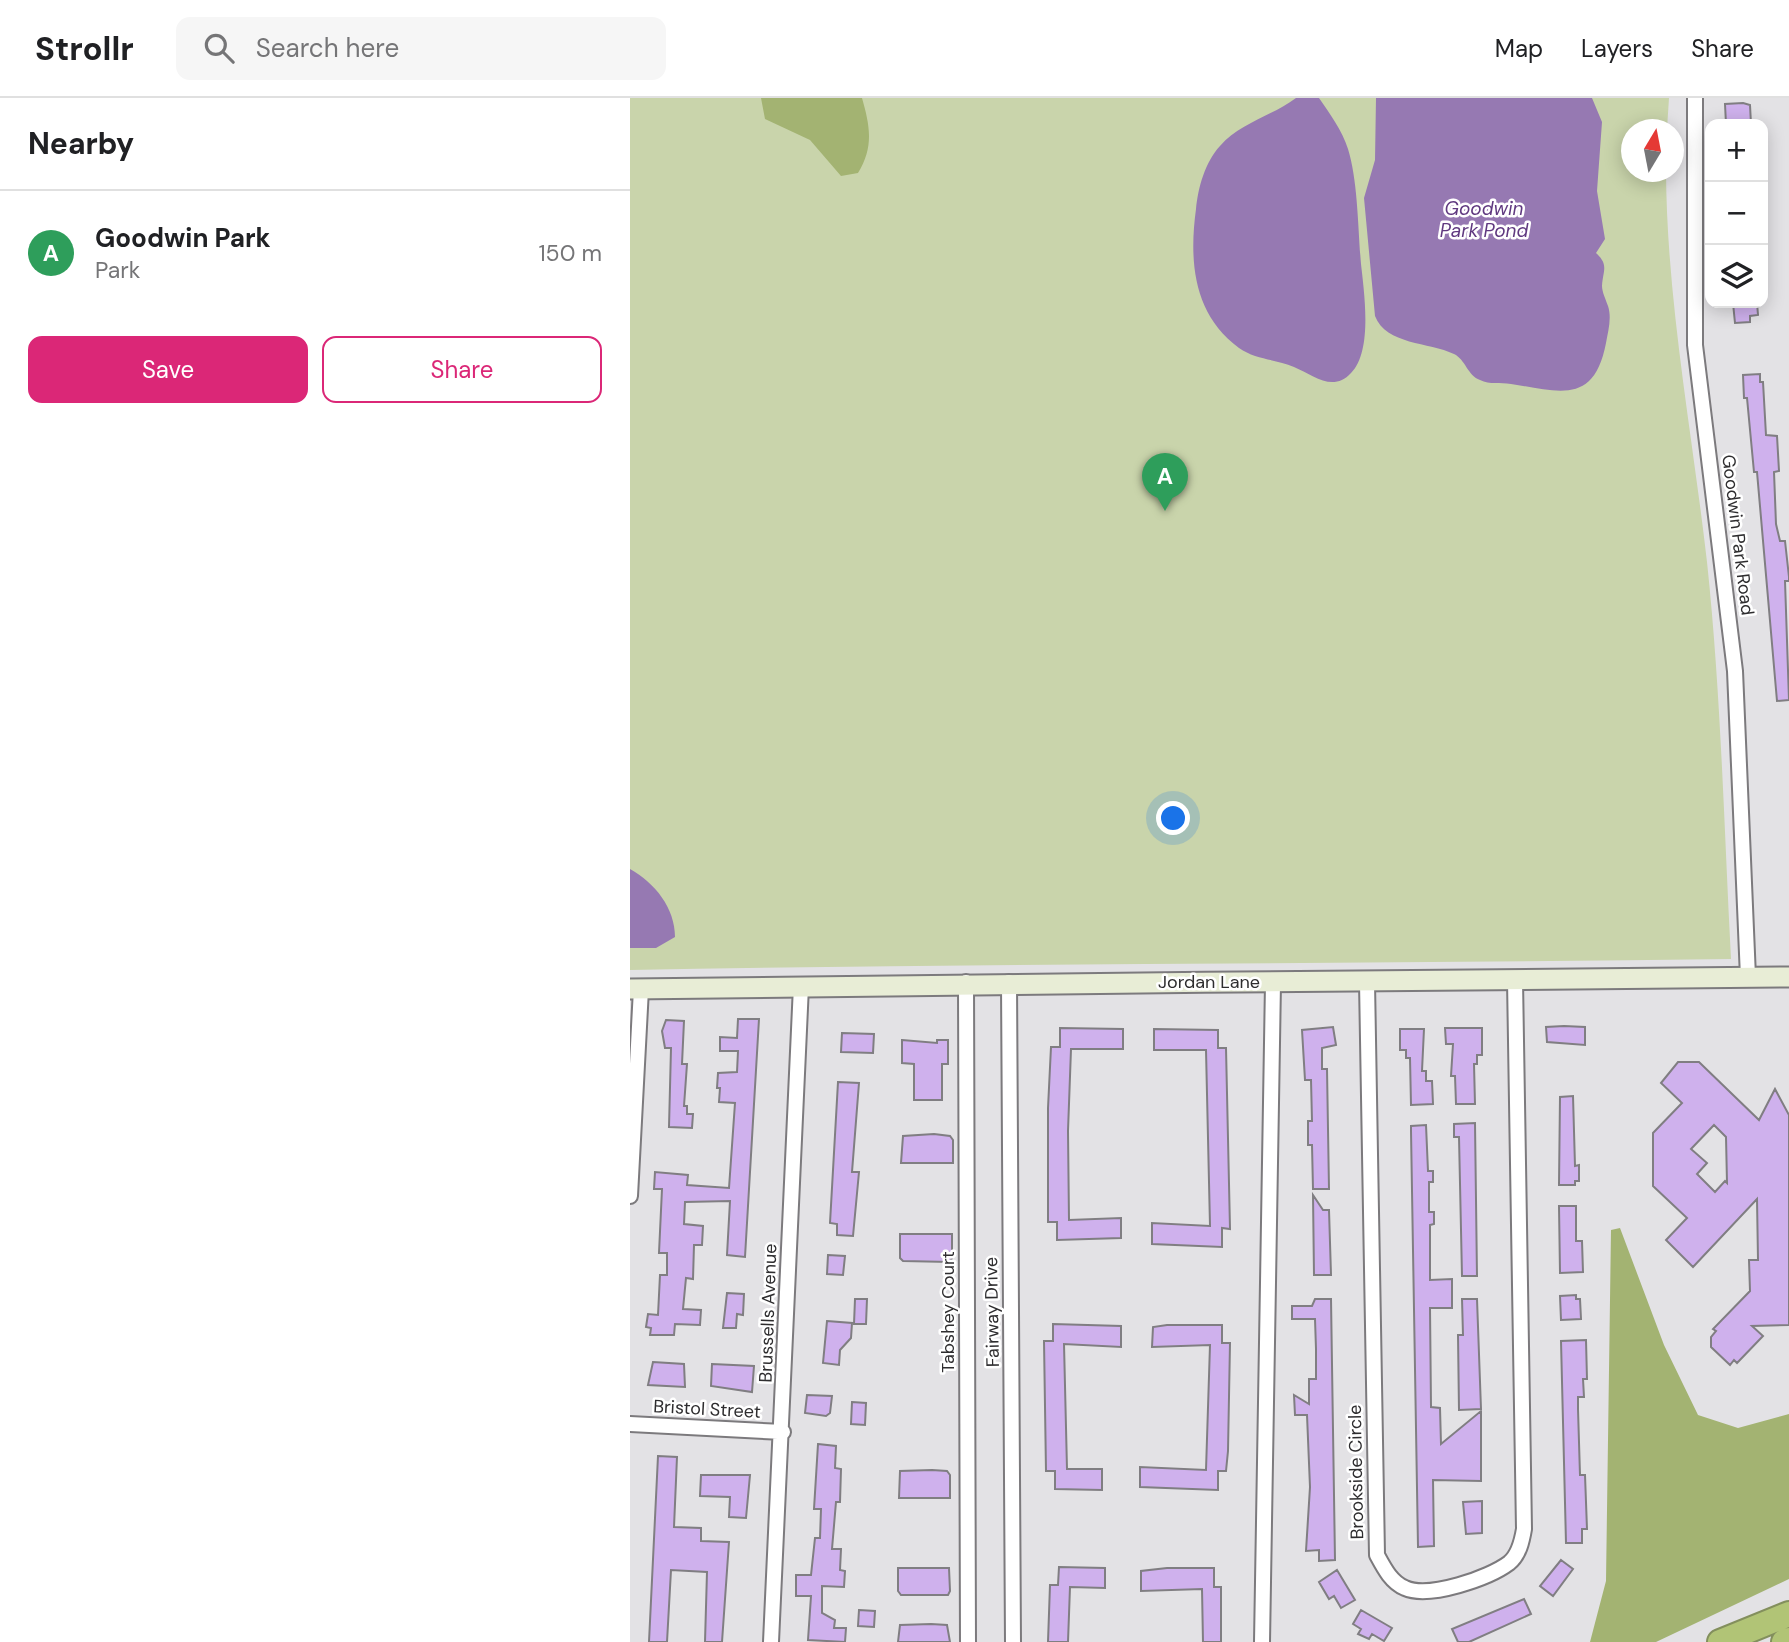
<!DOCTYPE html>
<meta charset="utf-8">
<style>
:root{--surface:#fff;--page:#f6f6f6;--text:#202124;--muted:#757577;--line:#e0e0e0;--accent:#db2777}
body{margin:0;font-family:"DM Sans",sans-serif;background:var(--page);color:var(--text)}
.controls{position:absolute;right:21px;top:21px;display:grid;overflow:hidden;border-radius:14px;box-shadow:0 4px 18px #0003}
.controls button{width:63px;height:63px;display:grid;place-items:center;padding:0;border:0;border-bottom:2px solid var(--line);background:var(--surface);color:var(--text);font:35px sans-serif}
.compass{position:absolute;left:991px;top:21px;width:63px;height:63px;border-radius:50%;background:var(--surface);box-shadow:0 4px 18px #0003;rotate:10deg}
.you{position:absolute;left:544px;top:721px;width:24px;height:24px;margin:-18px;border:5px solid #fff;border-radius:50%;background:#1a73e8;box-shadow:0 0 0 10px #1a73e833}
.badge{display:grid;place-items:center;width:46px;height:46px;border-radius:50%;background:var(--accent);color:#fff;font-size:23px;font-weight:700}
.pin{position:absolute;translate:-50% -58px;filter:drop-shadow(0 2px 4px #0008)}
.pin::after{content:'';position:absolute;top:37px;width:24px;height:21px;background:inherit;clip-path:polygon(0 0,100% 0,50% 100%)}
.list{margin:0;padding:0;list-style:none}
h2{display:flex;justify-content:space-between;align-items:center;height:91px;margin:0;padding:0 28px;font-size:30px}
h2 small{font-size:23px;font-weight:400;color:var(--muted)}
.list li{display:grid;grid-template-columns:46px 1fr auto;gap:21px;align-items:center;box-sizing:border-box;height:126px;padding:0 28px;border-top:2px solid var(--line)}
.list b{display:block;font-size:26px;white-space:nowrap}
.list p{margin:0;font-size:23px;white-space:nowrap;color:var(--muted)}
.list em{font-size:23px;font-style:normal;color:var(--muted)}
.actions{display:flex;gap:14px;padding:21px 28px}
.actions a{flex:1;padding:16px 0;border:2px solid var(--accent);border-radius:14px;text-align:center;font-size:24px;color:var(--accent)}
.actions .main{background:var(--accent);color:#fff}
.icon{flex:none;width:38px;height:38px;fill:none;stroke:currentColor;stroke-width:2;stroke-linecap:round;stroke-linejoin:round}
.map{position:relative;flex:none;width:1159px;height:1544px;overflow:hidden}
header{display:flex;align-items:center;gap:42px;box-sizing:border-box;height:98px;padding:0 35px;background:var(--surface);border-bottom:2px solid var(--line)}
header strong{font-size:33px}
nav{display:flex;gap:38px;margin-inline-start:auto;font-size:24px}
.search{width:490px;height:63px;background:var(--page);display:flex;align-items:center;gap:18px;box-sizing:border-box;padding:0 24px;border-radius:14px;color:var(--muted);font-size:26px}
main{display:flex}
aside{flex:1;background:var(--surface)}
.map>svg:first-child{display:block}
.green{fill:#c9d4ab}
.forest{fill:#a3b372}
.water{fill:#9679b2}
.building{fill:#cfb1ed;stroke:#807e82;stroke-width:2;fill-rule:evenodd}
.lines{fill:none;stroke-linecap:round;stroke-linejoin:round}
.street-casing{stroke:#7c7a7d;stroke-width:18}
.secondary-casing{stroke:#7c7a7d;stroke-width:23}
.highway-casing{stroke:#838f5d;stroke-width:28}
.street{stroke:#fff;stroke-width:14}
.secondary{stroke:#e8edd6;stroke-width:19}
.highway{stroke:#b1c476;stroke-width:24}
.labels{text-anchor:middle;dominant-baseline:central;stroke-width:5;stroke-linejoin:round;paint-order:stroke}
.street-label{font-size:18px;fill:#2e2d2f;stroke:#fff}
.water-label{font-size:19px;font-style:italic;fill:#603980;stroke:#fff}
</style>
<header>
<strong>Strollr</strong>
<div class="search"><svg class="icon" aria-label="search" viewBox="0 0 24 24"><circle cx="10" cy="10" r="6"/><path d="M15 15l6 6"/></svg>Search here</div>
<nav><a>Map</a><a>Layers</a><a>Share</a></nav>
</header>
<main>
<aside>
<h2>Nearby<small></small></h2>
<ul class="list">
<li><span class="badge" style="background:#2e9e5b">A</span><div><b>Goodwin Park</b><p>Park</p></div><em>150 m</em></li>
</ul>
<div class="actions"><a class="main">Save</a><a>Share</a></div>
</aside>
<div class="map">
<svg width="1159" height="1544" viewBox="0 0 1159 1544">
<rect width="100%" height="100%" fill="#e3e2e5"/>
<path class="green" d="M 0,0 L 1039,0 L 1037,31 L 1002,32 L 1002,74 L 1036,74 C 1037,205 1062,333 1077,464 C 1091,595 1094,729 1101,861 C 734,866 367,865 0,872 Z"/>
<path class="forest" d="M 131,0 L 232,0 C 240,28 244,49 228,75 L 211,78 L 180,42 L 135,21 Z
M 990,1130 L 1034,1247 L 1068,1317 L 1108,1330 L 1159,1316 L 1159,1481 L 1026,1544 L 960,1544 L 976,1483 L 981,1132 Z"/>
<path class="water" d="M 666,0 L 689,0 C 700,16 712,32 718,51 C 728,83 728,132 731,166 C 734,194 743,253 721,275 C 703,295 683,277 664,269 C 646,261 626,262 609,250 C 563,216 559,163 566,111 C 568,90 575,64 590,48 C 610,25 642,18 666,0 Z
M 746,0 L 962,0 L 972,24 L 967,93 L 975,141 L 966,155 C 979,167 973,172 972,188 C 972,194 976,202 978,208 C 982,220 978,233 976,245 C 964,308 928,293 881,286 C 870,284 860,287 850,282 C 838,278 835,261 824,256 C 799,244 756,247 745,218 L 734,100 L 745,62 Z
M 0,771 C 25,785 45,810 45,839 L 26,850 L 0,850 Z"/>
<path class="building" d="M 1113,5 L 1120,7 L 1121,26 L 1096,26 L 1095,6 Z
M 1103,205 L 1127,205 L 1128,217 L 1120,218 L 1120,224 L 1105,225 Z
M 1130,276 L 1130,284 L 1133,284 L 1136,337 L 1147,338 L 1149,373 L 1144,374 L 1146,426 L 1150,443 L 1155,443 L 1159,479 L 1159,483 L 1155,483 L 1159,602 L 1147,603 L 1127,374 L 1124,374 L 1117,300 L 1114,300 L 1113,277 Z
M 108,921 L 129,921 L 115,1159 L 97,1157 L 100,1103 L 55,1104 L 54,1126 L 73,1128 L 72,1147 L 64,1147 L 63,1181 L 56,1180 L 53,1211 L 71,1212 L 70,1227 L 45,1226 L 44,1237 L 20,1237 L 21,1230 L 16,1229 L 18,1216 L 28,1217 L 30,1177 L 37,1177 L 37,1155 L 29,1155 L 32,1091 L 24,1091 L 25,1074 L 58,1077 L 57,1087 L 99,1090 L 105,1005 L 89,1004 L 90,990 L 87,990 L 88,975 L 107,974 L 108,953 L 90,953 L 90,939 L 107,940 Z
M 36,922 L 54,923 L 52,966 L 57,966 L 54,1008 L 57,1008 L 57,1016 L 63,1016 L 62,1030 L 39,1029 L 41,950 L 35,950 L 32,933 Z
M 934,928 L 955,929 L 955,947 L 917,944 L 916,929 Z
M 703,929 L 706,947 L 692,950 L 692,971 L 697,971 L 699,1091 L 683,1091 L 682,1047 L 678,1047 L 678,1023 L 682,1023 L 681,982 L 675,982 L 672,932 Z
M 430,930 L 493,931 L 493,951 L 441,951 L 438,1033 L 439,1122 L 491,1120 L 491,1140 L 427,1142 L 427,1124 L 418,1124 L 418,1010 L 421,949 L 430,949 Z
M 815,930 L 852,930 L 852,957 L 847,957 L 847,966 L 844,966 L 845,1006 L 826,1006 L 825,978 L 821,978 L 823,946 L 816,946 Z
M 524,931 L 588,932 L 588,950 L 596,950 L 600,1131 L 592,1130 L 592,1149 L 522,1146 L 522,1125 L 580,1128 L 576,952 L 524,952 Z
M 770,931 L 794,931 L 792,973 L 796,973 L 796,983 L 802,983 L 803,1006 L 781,1007 L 780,960 L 776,960 L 776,952 L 770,952 Z
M 212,935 L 244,936 L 243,955 L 211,954 Z
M 272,942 L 307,945 L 307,942 L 318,942 L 318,966 L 312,966 L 312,1002 L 284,1002 L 284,966 L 272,965 Z
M 1048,964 L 1069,964 L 1129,1022 L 1145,991 L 1159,1017 L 1159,1227 L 1122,1228 L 1133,1238 L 1107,1265 L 1104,1262 L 1100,1267 L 1081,1249 L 1081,1239 L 1086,1233 L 1083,1231 L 1120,1193 L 1119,1162 L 1128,1162 L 1127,1101 L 1063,1169 L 1036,1142 L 1057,1120 L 1023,1088 L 1023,1035 L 1052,1005 L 1031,985 ZM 1084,1027 L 1096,1039 L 1097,1085 L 1095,1083 L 1085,1094 L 1067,1076 L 1077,1065 L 1061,1051 Z
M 208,984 L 229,985 L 222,1074 L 229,1074 L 223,1138 L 207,1137 L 207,1126 L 200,1125 Z
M 943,998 L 945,1068 L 949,1067 L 949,1083 L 945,1083 L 945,1087 L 929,1087 L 930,999 Z
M 845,1025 L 847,1178 L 832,1178 L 829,1039 L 824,1039 L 824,1026 Z
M 796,1027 L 798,1073 L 803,1073 L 803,1084 L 799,1084 L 799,1114 L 804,1114 L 804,1126 L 800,1127 L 800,1182 L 822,1181 L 822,1210 L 800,1210 L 801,1309 L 810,1310 L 811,1346 L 851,1313 L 851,1383 L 803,1382 L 804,1448 L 788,1449 L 781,1033 L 781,1028 Z
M 304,1036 L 320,1038 L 323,1042 L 323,1065 L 271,1065 L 273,1038 Z
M 683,1097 L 693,1112 L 699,1112 L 701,1177 L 684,1177 Z
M 929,1108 L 946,1108 L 946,1143 L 952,1143 L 953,1174 L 930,1175 Z
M 270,1136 L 322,1136 L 322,1160 L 320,1164 L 273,1163 L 270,1160 Z
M 198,1157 L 215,1158 L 213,1177 L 197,1176 Z
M 97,1195 L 114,1196 L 113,1217 L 107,1216 L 106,1230 L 93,1230 Z
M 946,1197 L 946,1201 L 950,1201 L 951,1221 L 931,1222 L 930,1198 Z
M 225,1201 L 237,1201 L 236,1226 L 224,1226 Z
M 685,1201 L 701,1201 L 705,1462 L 689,1463 L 689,1452 L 676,1453 L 680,1389 L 677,1317 L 665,1317 L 664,1297 L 679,1306 L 679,1281 L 686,1281 L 686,1251 L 685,1221 L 662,1221 L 662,1208 L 682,1208 Z
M 832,1201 L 847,1201 L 851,1311 L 829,1312 L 828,1237 L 833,1237 Z
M 197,1223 L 222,1225 L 221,1240 L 210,1252 L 209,1267 L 193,1265 Z
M 423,1226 L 491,1228 L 491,1249 L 434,1246 L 437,1371 L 472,1371 L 472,1392 L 425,1391 L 425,1373 L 416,1373 L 414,1243 L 423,1243 Z
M 537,1227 L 592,1227 L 592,1245 L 600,1245 L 598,1353 L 596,1373 L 588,1373 L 588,1392 L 510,1389 L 510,1369 L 576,1372 L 580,1247 L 522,1249 L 523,1229 Z
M 956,1242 L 957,1281 L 953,1281 L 954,1299 L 948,1299 L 948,1311 L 950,1377 L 955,1377 L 957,1431 L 952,1431 L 952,1445 L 936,1445 L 931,1243 Z
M 23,1264 L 54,1266 L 55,1289 L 18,1287 Z
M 82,1266 L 124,1268 L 122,1294 L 81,1288 Z
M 177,1297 L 202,1298 L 200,1315 L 196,1318 L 175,1315 Z
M 222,1304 L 236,1305 L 235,1327 L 221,1326 Z
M 188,1346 L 206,1348 L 205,1370 L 211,1371 L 210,1404 L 206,1404 L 202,1451 L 211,1451 L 210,1472 L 215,1473 L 214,1489 L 192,1488 L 192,1515 L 205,1522 L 204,1530 L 216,1530 L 215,1544 L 178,1542 L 181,1498 L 166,1498 L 166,1477 L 181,1477 L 185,1440 L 190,1440 L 191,1411 L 184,1411 Z
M 28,1358 L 47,1359 L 44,1429 L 71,1430 L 71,1443 L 99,1444 L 92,1544 L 75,1544 L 77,1474 L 41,1472 L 37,1544 L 19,1544 Z
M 302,1372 L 317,1373 L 320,1377 L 320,1400 L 269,1400 L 270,1373 Z
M 71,1377 L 120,1377 L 116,1420 L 99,1419 L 100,1399 L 70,1398 Z
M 852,1403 L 852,1435 L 836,1436 L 833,1404 Z
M 931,1462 L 943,1471 L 923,1498 L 910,1488 Z
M 429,1469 L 475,1470 L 475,1490 L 440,1489 L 438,1544 L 418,1544 L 420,1487 L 428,1487 Z
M 268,1470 L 319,1470 L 320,1493 L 318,1497 L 271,1497 L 268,1493 Z
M 537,1470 L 584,1470 L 584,1489 L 591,1489 L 591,1544 L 573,1544 L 572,1491 L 511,1493 L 511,1473 Z
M 707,1472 L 725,1502 L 711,1510 L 704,1498 L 699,1501 L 689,1484 Z
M 894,1501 L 901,1516 L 839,1544 L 828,1544 L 822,1531 Z
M 229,1512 L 245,1513 L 244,1529 L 228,1528 Z
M 731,1512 L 762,1530 L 754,1543 L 742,1536 L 739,1541 L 728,1536 L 731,1531 L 723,1526 Z
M 301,1526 L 317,1527 L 320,1544 L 268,1544 L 270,1527 Z"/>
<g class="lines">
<defs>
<path id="street" d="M 1065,0 L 1065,247 L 1105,573 L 1118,879
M 336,884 L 338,1544
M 379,884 L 383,1544
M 737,884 L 747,1457 C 754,1470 761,1484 775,1490 C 799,1501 859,1480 879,1465 C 889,1457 892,1443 894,1431 L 885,882
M 0,1098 L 11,891
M 0,1326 L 153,1334
M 141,1544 L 171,888
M 632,1544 L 643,885"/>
<path id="secondary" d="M 0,891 C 386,884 773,884 1159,879"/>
<path id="highway" d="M 1090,1544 L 1159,1516
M 1154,1544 L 1159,1542"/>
</defs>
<use href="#street" class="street-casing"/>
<use href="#secondary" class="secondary-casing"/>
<use href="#highway" class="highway-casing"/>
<use href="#street" class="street"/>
<use href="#secondary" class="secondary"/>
<use href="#highway" class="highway"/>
</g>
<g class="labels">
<g class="street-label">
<text transform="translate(1108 437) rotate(83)">Goodwin Park Road</text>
<text x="579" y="884">Jordan Lane</text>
<text transform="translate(318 1214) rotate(-90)">Tabshey Court</text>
<text transform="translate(362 1214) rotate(-91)">Fairway Drive</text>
<text transform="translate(138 1215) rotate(-88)">Brussells Avenue</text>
<text transform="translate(77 1311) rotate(3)">Bristol Street</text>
<text transform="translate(726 1374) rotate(-91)">Brookside Circle</text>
</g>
<g class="water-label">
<text x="854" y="110">Goodwin<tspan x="854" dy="22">Park Pond</tspan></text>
</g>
</g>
</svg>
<div class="controls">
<button>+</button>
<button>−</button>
<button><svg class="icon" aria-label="layers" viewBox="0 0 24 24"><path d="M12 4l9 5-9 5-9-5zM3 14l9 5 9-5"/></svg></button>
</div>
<svg class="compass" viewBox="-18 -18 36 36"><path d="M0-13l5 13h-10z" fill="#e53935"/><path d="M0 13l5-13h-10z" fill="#757577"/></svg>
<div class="you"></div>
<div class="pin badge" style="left:535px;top:413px;background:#2e9e5b">A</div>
</div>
</main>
